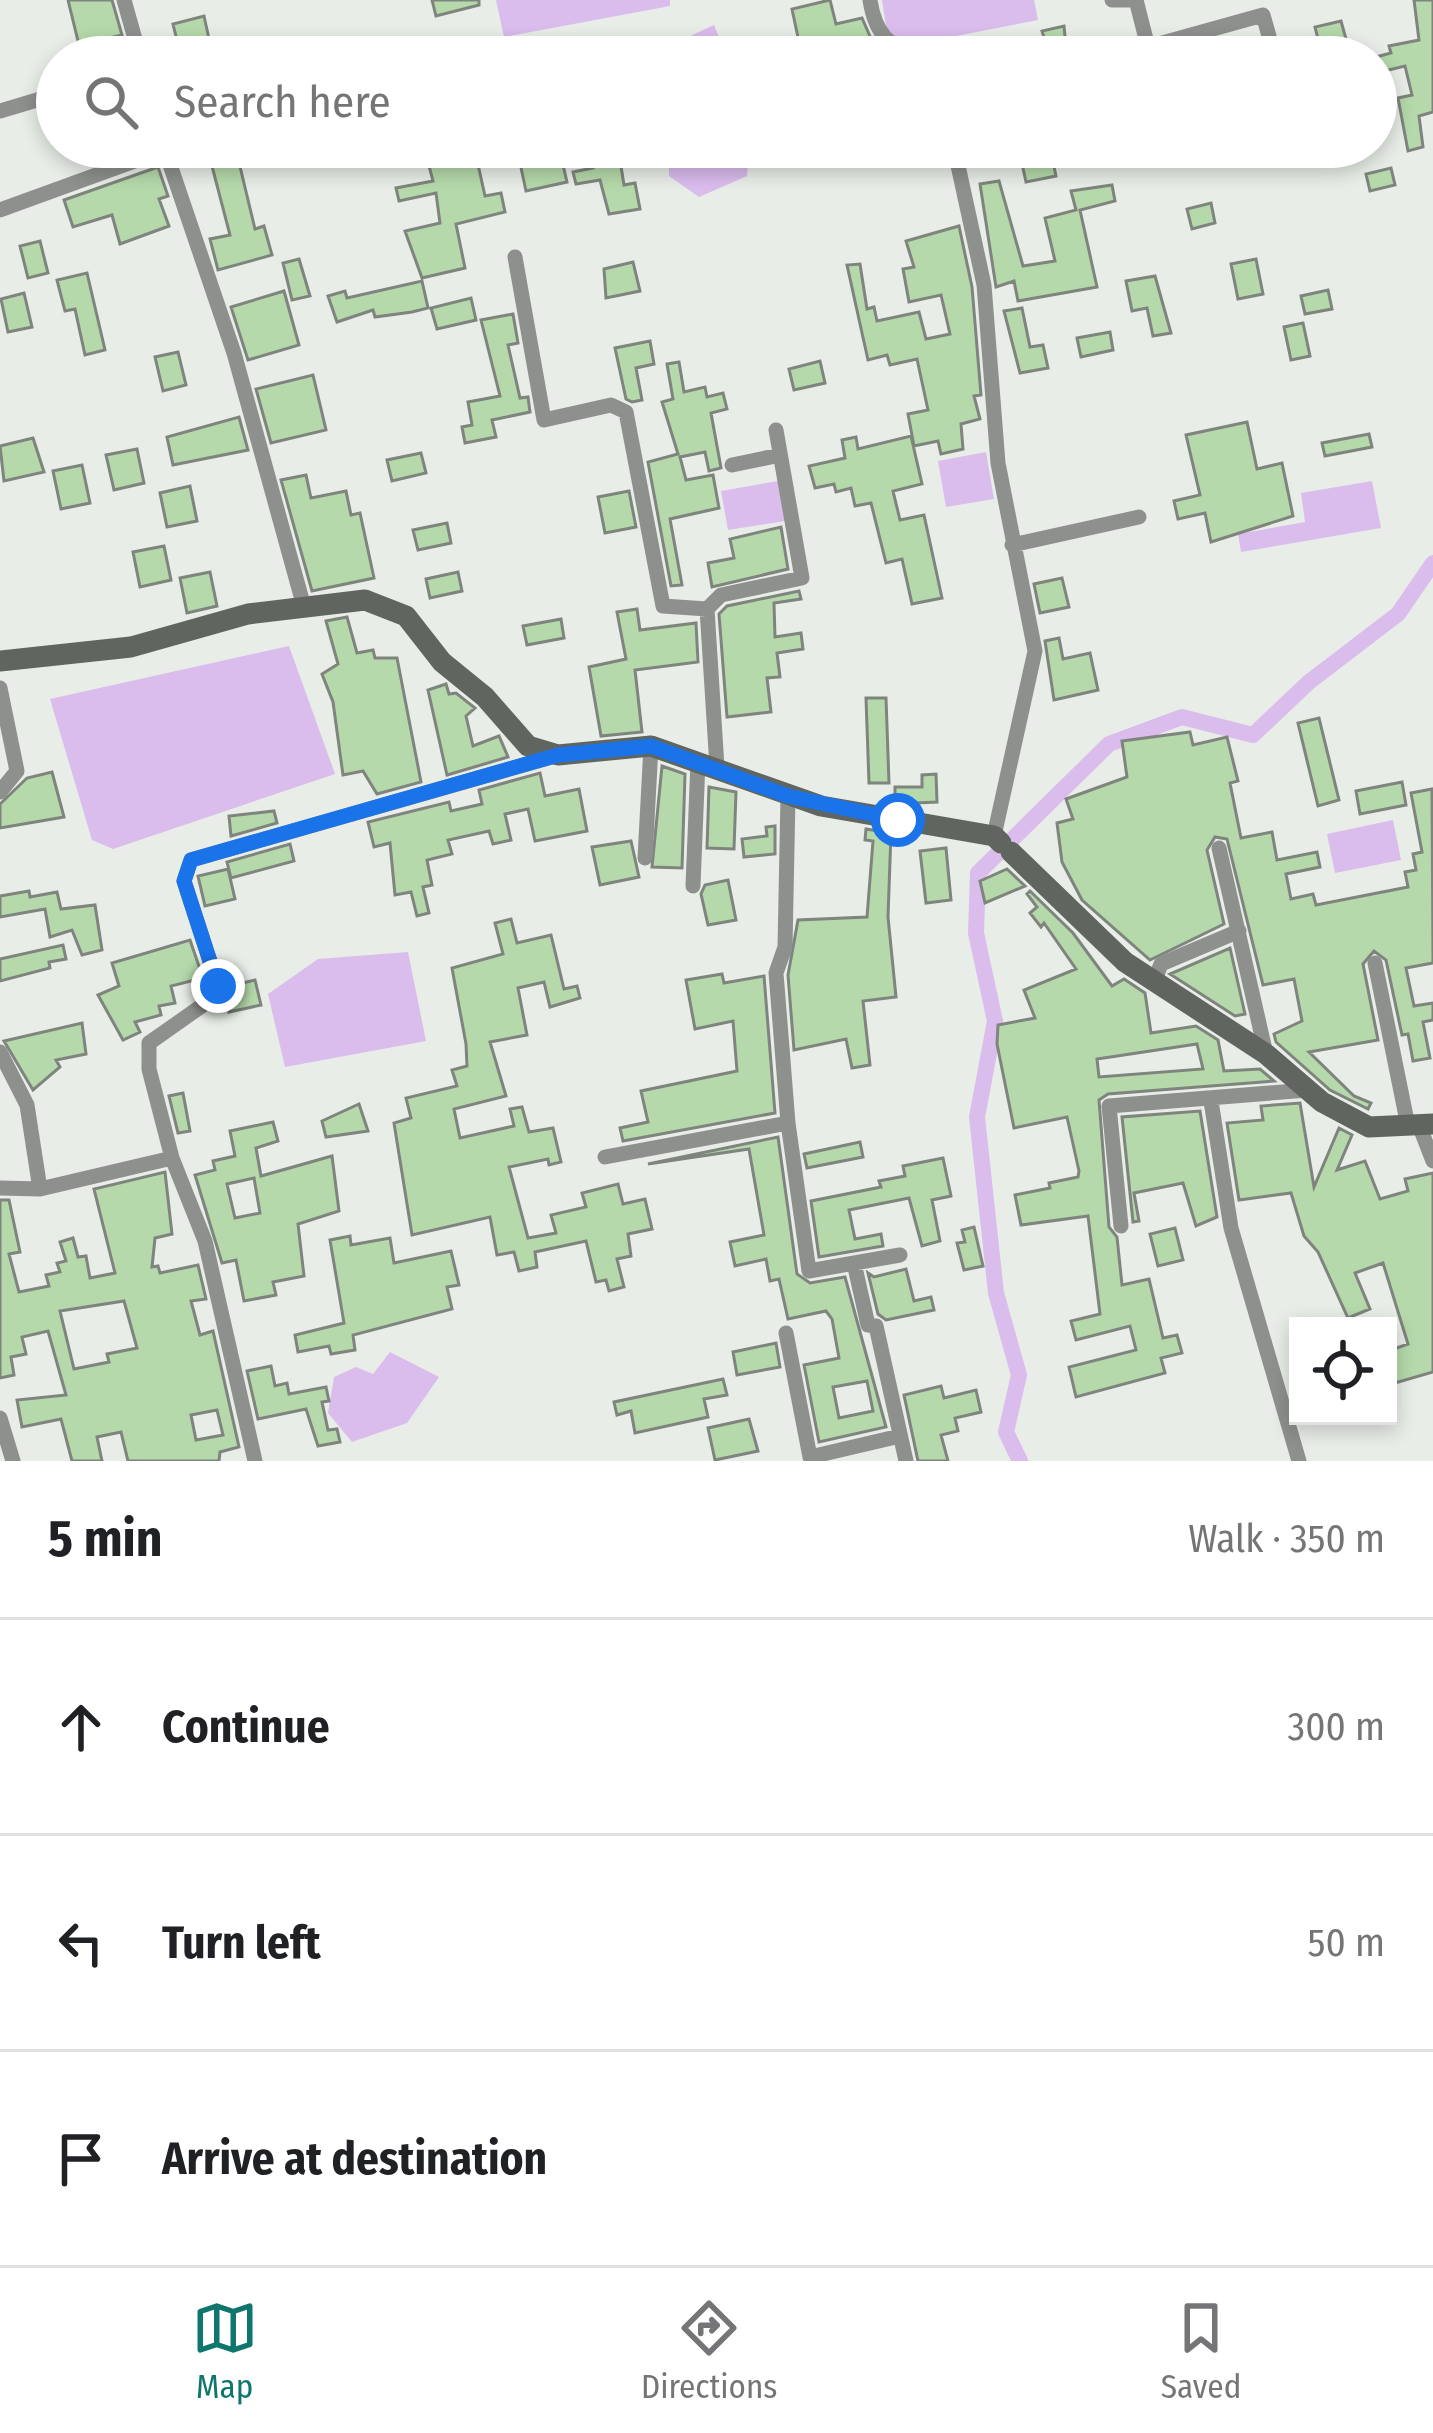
<!DOCTYPE html>
<meta charset="utf-8">
<style>
:root{--surface:#fff;--page:#f6f6f6;--text:#202124;--muted:#757577;--line:#e0e0e0;--accent:#0f766e}
body{margin:0;font-family:"Fira Sans Condensed",sans-serif;background:var(--page);color:var(--text)}
.controls{position:absolute;right:36px;bottom:36px;display:grid;overflow:hidden;border-radius:0px;box-shadow:0 6px 18px #0003}
.controls button{width:108px;height:108px;display:grid;place-items:center;padding:0;border:0;border-bottom:3px solid var(--line);background:var(--surface);color:var(--text);font:60px sans-serif}
.stop{position:absolute;width:36px;height:36px;margin:-27px;border:9px solid #1a73e8;border-radius:50%;background:#fff}
.stop.end{background:#1a73e8;border-color:#fff;box-shadow:0 3px 12px #0008}
.list{margin:0;padding:0;list-style:none}
h2{display:flex;justify-content:space-between;align-items:center;height:156px;margin:0;padding:0 48px;font-size:51px}
h2 small{font-size:39px;font-weight:400;color:var(--muted)}
.list li{display:grid;grid-template-columns:78px 1fr auto;gap:36px;align-items:center;box-sizing:border-box;height:216px;padding:0 48px;border-top:3px solid var(--line)}
.list b{display:block;font-size:45px;white-space:nowrap}
.list em{font-size:39px;font-style:normal;color:var(--muted)}
.icon{flex:none;width:66px;height:66px;fill:none;stroke:currentColor;stroke-width:2;stroke-linecap:round;stroke-linejoin:round}
.map{position:relative;flex:none;width:1433px;height:1461px;overflow:hidden}
.search{position:absolute;background:var(--surface);box-shadow:0 6px 18px #0003;left:36px;right:36px;top:36px;height:132px;display:flex;align-items:center;gap:30px;box-sizing:border-box;padding:0 42px;border-radius:66px;color:var(--muted);font-size:45px}
.sheet{height:804px;background:var(--surface)}
nav{display:flex;justify-content:space-around;align-items:center;box-sizing:border-box;height:168px;border-top:3px solid var(--line);background:var(--surface);font-size:33px;color:var(--muted)}
nav a{display:grid;justify-items:center;gap:6px}
nav .on{color:var(--accent)}
.map>svg:first-child{display:block}
.water{fill:#dabced}
.lines{fill:none;stroke-linecap:round;stroke-linejoin:round}
.canal{stroke:#dabced;stroke-width:16}
.building{fill:#b5d9aa;stroke:#7f847e;stroke-width:3;fill-rule:evenodd}
.street{stroke:#8e908d;stroke-width:15}
.secondary{stroke:#616560;stroke-width:21}
.route{stroke:#1a73e8;stroke-width:15}
</style>
<div class="map">
<svg width="1433" height="1461" viewBox="0 0 1433 1461">
<rect width="100%" height="100%" fill="#e8eee7"/>
<path class="water" d="M 496,0 L 670,0 L 670,6 L 504,37 Z
M 882,0 L 1034,0 L 1038,20 L 904,46 L 887,32 Z
M 714,25 L 727,57 L 665,57 L 666,47 Z
M 669,147 L 749,147 L 747,176 L 699,197 L 669,176 Z
M 986,452 L 994,499 L 946,507 L 938,461 Z
M 778,481 L 785,521 L 728,530 L 721,491 Z
M 1372,481 L 1381,528 L 1241,552 L 1238,534 L 1305,522 L 1301,493 Z
M 289,646 L 335,774 L 113,849 L 92,840 L 50,699 Z
M 1393,820 L 1401,860 L 1335,873 L 1327,834 Z
M 408,952 L 426,1041 L 285,1067 L 268,994 L 318,959 Z
M 390,1352 L 439,1377 L 407,1423 L 352,1442 L 328,1413 L 334,1377 L 356,1367 L 373,1374 Z"/>
<g class="lines">
<path class="canal" d="M 1020,1461 L 1006,1432 L 1019,1375 L 996,1293 L 977,1117 L 995,1021 L 976,933 L 978,873 L 1109,744 L 1182,717 L 1253,735 L 1309,682 L 1398,614 L 1433,563"/>
</g>
<path class="building" d="M 68,0 L 112,0 L 122,35 L 79,45 Z
M 432,0 L 479,0 L 479,5 L 436,16 Z
M 830,0 L 836,24 L 862,18 L 879,57 L 788,57 L 786,45 L 799,42 L 792,9 Z
M 1414,0 L 1433,0 L 1433,112 L 1419,116 L 1423,147 L 1408,151 L 1398,98 L 1412,95 L 1405,66 L 1376,73 L 1376,57 L 1391,53 L 1389,46 L 1419,40 Z
M 204,16 L 213,57 L 181,57 L 173,24 Z
M 1341,21 L 1351,57 L 1287,57 L 1286,51 L 1319,43 L 1315,27 Z
M 1064,26 L 1067,57 L 1050,57 L 1042,31 Z
M 1219,40 L 1223,57 L 1161,57 L 1161,56 Z
M 207,147 L 245,147 L 237,154 L 255,229 L 264,226 L 272,255 L 218,270 L 210,239 L 230,235 Z
M 591,147 L 606,147 L 607,156 L 619,154 L 624,185 L 635,183 L 640,209 L 609,214 L 600,180 L 576,184 L 573,172 L 593,168 Z
M 559,148 L 567,182 L 526,191 L 520,163 Z
M 475,151 L 485,196 L 501,193 L 505,212 L 456,224 L 465,268 L 422,278 L 405,231 L 440,223 L 436,193 L 399,201 L 396,188 L 433,181 L 428,162 Z
M 1051,152 L 1056,176 L 1026,182 L 1021,159 Z
M 158,167 L 168,196 L 159,199 L 169,226 L 120,244 L 112,215 L 73,227 L 64,200 Z
M 1391,168 L 1395,185 L 1370,191 L 1366,174 Z
M 999,181 L 1023,266 L 1055,261 L 1045,218 L 1076,210 L 1071,191 L 1112,185 L 1115,201 L 1080,210 L 1097,287 L 1018,301 L 1014,281 L 996,287 L 980,184 Z
M 1211,203 L 1215,223 L 1192,229 L 1187,209 Z
M 959,226 L 972,287 L 981,395 L 974,396 L 980,419 L 961,424 L 963,449 L 941,454 L 938,441 L 914,446 L 908,414 L 928,410 L 917,359 L 890,365 L 887,355 L 868,360 L 847,265 L 860,264 L 867,309 L 874,307 L 877,321 L 919,312 L 926,339 L 950,334 L 941,295 L 909,302 L 903,269 L 914,267 L 906,241 Z
M 40,241 L 48,273 L 28,278 L 20,246 Z
M 299,259 L 310,296 L 292,300 L 283,263 Z
M 1256,259 L 1263,294 L 1238,299 L 1231,264 Z
M 633,262 L 640,291 L 606,298 L 604,269 Z
M 87,273 L 105,350 L 85,355 L 75,309 L 65,311 L 57,280 Z
M 1155,276 L 1171,333 L 1153,336 L 1147,308 L 1132,311 L 1126,281 Z
M 422,281 L 428,308 L 412,312 L 375,317 L 373,310 L 337,322 L 328,296 L 345,291 L 347,298 Z
M 1328,290 L 1332,309 L 1305,314 L 1301,296 Z
M 284,291 L 299,345 L 248,360 L 231,307 Z
M 24,293 L 32,327 L 8,332 L 1,299 Z
M 471,298 L 476,320 L 437,329 L 431,308 Z
M 1022,308 L 1030,347 L 1043,345 L 1048,368 L 1020,373 L 1004,311 Z
M 513,314 L 518,343 L 508,345 L 520,398 L 528,397 L 530,412 L 492,420 L 496,437 L 465,443 L 462,427 L 472,425 L 468,402 L 500,396 L 481,320 Z
M 1303,323 L 1310,356 L 1291,360 L 1284,327 Z
M 1110,332 L 1113,350 L 1081,357 L 1077,338 Z
M 650,341 L 654,364 L 636,368 L 642,400 L 632,402 L 626,399 L 615,348 Z
M 178,352 L 186,385 L 163,391 L 155,357 Z
M 820,361 L 825,383 L 794,390 L 789,369 Z
M 679,362 L 684,392 L 705,387 L 707,397 L 723,393 L 727,409 L 711,413 L 721,468 L 709,471 L 705,452 L 680,457 L 686,480 L 713,475 L 719,508 L 670,519 L 682,585 L 671,586 L 648,462 L 678,454 L 662,402 L 673,399 L 667,364 Z
M 313,375 L 326,430 L 271,443 L 256,389 Z
M 239,417 L 248,450 L 173,465 L 167,437 Z
M 1247,422 L 1257,469 L 1282,463 L 1293,516 L 1211,542 L 1205,513 L 1178,519 L 1174,501 L 1200,495 L 1186,435 Z
M 1369,434 L 1372,447 L 1325,456 L 1322,443 Z
M 911,436 L 922,484 L 893,491 L 900,520 L 924,515 L 942,598 L 912,604 L 902,559 L 886,563 L 871,503 L 855,506 L 851,488 L 836,492 L 834,484 L 815,488 L 809,466 L 845,458 L 842,440 L 856,437 L 858,449 Z
M 33,438 L 44,472 L 4,481 L 0,446 Z
M 137,449 L 144,483 L 114,490 L 106,455 Z
M 421,453 L 426,473 L 392,481 L 387,460 Z
M 82,465 L 90,503 L 61,509 L 53,471 Z
M 306,475 L 311,498 L 346,491 L 351,515 L 360,513 L 374,578 L 312,591 L 281,480 Z
M 190,486 L 197,521 L 167,527 L 160,493 Z
M 629,491 L 636,527 L 605,533 L 598,497 Z
M 447,523 L 451,543 L 418,550 L 413,530 Z
M 781,527 L 788,569 L 712,587 L 708,563 L 734,558 L 730,539 Z
M 164,546 L 171,580 L 140,587 L 133,552 Z
M 210,572 L 217,606 L 187,613 L 180,578 Z
M 458,572 L 462,591 L 430,598 L 426,579 Z
M 1062,578 L 1069,607 L 1040,613 L 1034,584 Z
M 799,591 L 801,599 L 774,603 L 775,637 L 801,633 L 803,649 L 777,653 L 780,677 L 767,678 L 771,712 L 727,717 L 719,614 L 727,606 Z
M 637,609 L 640,630 L 696,623 L 698,662 L 635,670 L 642,732 L 601,736 L 589,667 L 626,659 L 617,612 Z
M 347,617 L 357,653 L 373,650 L 375,658 L 397,658 L 421,782 L 377,794 L 363,771 L 343,775 L 333,702 L 322,674 L 338,664 L 326,621 Z
M 561,619 L 564,638 L 527,645 L 523,626 Z
M 1059,638 L 1063,659 L 1090,653 L 1098,690 L 1054,700 L 1045,641 Z
M 446,684 L 449,694 L 456,693 L 475,708 L 466,716 L 473,746 L 499,736 L 508,757 L 447,775 L 428,690 Z
M 866,698 L 886,698 L 889,783 L 869,783 Z
M 1319,718 L 1339,800 L 1318,806 L 1298,723 Z
M 1190,732 L 1193,745 L 1227,737 L 1238,781 L 1230,783 L 1241,838 L 1272,832 L 1277,860 L 1317,852 L 1320,867 L 1286,874 L 1291,899 L 1313,894 L 1316,905 L 1408,887 L 1405,872 L 1416,870 L 1413,854 L 1422,852 L 1411,793 L 1432,789 L 1433,963 L 1406,968 L 1414,1006 L 1433,1003 L 1433,1020 L 1423,1022 L 1430,1058 L 1413,1061 L 1408,1034 L 1402,1035 L 1386,960 L 1374,951 L 1363,964 L 1378,1040 L 1309,1052 L 1354,1096 L 1371,1103 L 1368,1109 L 1330,1090 L 1276,1042 L 1274,1034 L 1302,1021 L 1294,979 L 1263,985 L 1227,839 L 1215,837 L 1207,850 L 1224,924 L 1150,960 L 1082,900 L 1062,862 L 1057,823 L 1073,819 L 1066,799 L 1127,777 L 1122,741 Z
M 662,766 L 685,774 L 682,868 L 652,867 Z
M 52,772 L 64,817 L 0,828 L 0,804 L 27,778 Z
M 540,773 L 545,796 L 579,789 L 587,831 L 535,841 L 528,809 L 505,814 L 511,840 L 493,844 L 489,831 L 448,840 L 452,854 L 427,860 L 432,885 L 423,887 L 429,913 L 417,916 L 411,892 L 395,895 L 390,843 L 374,847 L 368,822 L 449,802 L 451,811 L 482,804 L 479,790 Z
M 936,774 L 937,802 L 895,804 L 895,787 L 922,787 L 922,775 Z
M 1402,782 L 1406,805 L 1360,814 L 1356,791 Z
M 709,787 L 736,792 L 734,849 L 707,848 Z
M 274,811 L 277,823 L 231,836 L 229,816 Z
M 775,826 L 775,854 L 744,857 L 742,839 L 767,836 L 766,827 Z
M 866,829 L 891,833 L 888,917 L 896,997 L 863,1001 L 870,1065 L 852,1068 L 846,1039 L 794,1050 L 788,975 L 798,920 L 867,917 L 873,841 L 865,840 Z
M 631,841 L 639,877 L 600,885 L 592,847 Z
M 290,844 L 294,861 L 231,878 L 227,862 Z
M 946,848 L 951,900 L 926,903 L 920,851 Z
M 228,869 L 235,899 L 205,906 L 198,876 Z
M 1007,869 L 1025,886 L 985,903 L 980,881 Z
M 728,880 L 736,920 L 708,925 L 701,894 L 705,885 Z
M 29,891 L 30,897 L 57,892 L 61,909 L 95,905 L 102,950 L 82,955 L 72,930 L 50,937 L 45,909 L 0,917 L 0,896 Z
M 1030,891 L 1073,933 L 1112,986 L 1124,979 L 1145,993 L 1151,1033 L 1196,1026 L 1218,1040 L 1224,1071 L 1260,1069 L 1274,1081 L 1108,1094 L 1099,1100 L 1109,1227 L 1117,1237 L 1122,1285 L 1149,1279 L 1163,1338 L 1177,1335 L 1182,1353 L 1161,1358 L 1165,1373 L 1076,1397 L 1069,1367 L 1136,1350 L 1130,1326 L 1076,1340 L 1071,1321 L 1100,1314 L 1088,1216 L 1021,1225 L 1015,1195 L 1050,1188 L 1049,1183 L 1078,1177 L 1079,1171 L 1067,1117 L 1014,1128 L 997,1044 L 998,1025 L 1035,1018 L 1024,990 L 1076,969 L 1044,923 L 1041,927 L 1030,913 L 1037,907 L 1027,894 ZM 1197,1044 L 1203,1069 L 1099,1077 L 1097,1059 Z
M 511,919 L 517,943 L 551,935 L 564,989 L 577,986 L 580,998 L 550,1007 L 544,982 L 518,988 L 527,1035 L 490,1042 L 506,1096 L 454,1109 L 460,1138 L 514,1126 L 510,1109 L 522,1107 L 529,1132 L 553,1128 L 561,1162 L 549,1165 L 548,1159 L 509,1167 L 528,1238 L 556,1233 L 551,1215 L 586,1207 L 582,1193 L 618,1184 L 623,1204 L 645,1199 L 652,1229 L 628,1234 L 631,1256 L 617,1259 L 624,1287 L 609,1291 L 606,1280 L 596,1282 L 586,1241 L 535,1252 L 537,1267 L 519,1271 L 514,1252 L 497,1255 L 490,1217 L 412,1235 L 394,1123 L 411,1118 L 406,1098 L 457,1086 L 452,1070 L 467,1066 L 466,1044 L 452,968 L 503,954 L 495,923 Z
M 190,940 L 203,978 L 171,986 L 175,1003 L 159,1006 L 161,1015 L 135,1022 L 140,1032 L 123,1040 L 98,995 L 119,986 L 112,963 Z
M 63,945 L 66,959 L 49,962 L 50,968 L 0,981 L 0,959 Z
M 1230,948 L 1245,1014 L 1235,1016 L 1170,974 Z
M 722,974 L 724,983 L 764,976 L 775,1113 L 623,1141 L 620,1128 L 648,1122 L 641,1091 L 737,1071 L 733,1021 L 695,1029 L 686,980 Z
M 255,980 L 261,1005 L 229,1012 L 230,986 Z
M 82,1023 L 86,1054 L 56,1060 L 60,1067 L 33,1090 L 4,1041 Z
M 183,1093 L 190,1131 L 178,1133 L 169,1096 Z
M 1300,1103 L 1314,1187 L 1339,1128 L 1352,1135 L 1337,1170 L 1365,1161 L 1380,1199 L 1408,1191 L 1405,1179 L 1433,1173 L 1433,1372 L 1388,1385 L 1388,1351 L 1408,1344 L 1383,1263 L 1355,1273 L 1370,1309 L 1348,1318 L 1318,1252 L 1304,1236 L 1291,1193 L 1239,1200 L 1227,1123 L 1263,1120 L 1261,1106 Z
M 359,1104 L 368,1131 L 326,1137 L 322,1121 Z
M 1200,1111 L 1217,1217 L 1196,1226 L 1183,1183 L 1134,1193 L 1139,1221 L 1133,1222 L 1122,1117 Z
M 273,1122 L 278,1141 L 256,1148 L 261,1176 L 332,1156 L 339,1211 L 298,1224 L 304,1276 L 273,1282 L 276,1295 L 244,1301 L 236,1260 L 222,1263 L 195,1175 L 215,1170 L 213,1161 L 235,1156 L 230,1131 ZM 254,1178 L 260,1213 L 235,1218 L 227,1184 Z
M 778,1137 L 797,1274 L 810,1283 L 845,1277 L 886,1427 L 819,1442 L 804,1365 L 839,1358 L 832,1319 L 826,1311 L 788,1319 L 779,1279 L 770,1281 L 766,1259 L 735,1266 L 730,1242 L 764,1235 L 749,1149 L 648,1164 ZM 867,1381 L 873,1411 L 839,1418 L 833,1387 Z
M 860,1142 L 863,1157 L 807,1168 L 804,1154 Z
M 943,1158 L 951,1196 L 932,1200 L 940,1241 L 922,1246 L 909,1198 L 849,1210 L 855,1239 L 881,1234 L 883,1246 L 819,1257 L 811,1201 L 881,1187 L 879,1181 L 905,1176 L 903,1166 Z
M 165,1172 L 172,1234 L 155,1238 L 152,1267 L 158,1266 L 160,1273 L 198,1265 L 206,1299 L 191,1301 L 200,1335 L 213,1331 L 239,1447 L 220,1452 L 219,1461 L 128,1461 L 121,1432 L 97,1437 L 102,1461 L 72,1461 L 61,1419 L 22,1427 L 17,1400 L 66,1395 L 48,1331 L 22,1337 L 26,1354 L 11,1357 L 14,1375 L 0,1378 L 0,1200 L 9,1200 L 20,1252 L 9,1254 L 19,1292 L 49,1286 L 46,1275 L 60,1272 L 57,1263 L 66,1261 L 60,1242 L 73,1238 L 78,1257 L 86,1256 L 90,1278 L 115,1273 L 94,1189 ZM 124,1301 L 137,1348 L 107,1354 L 109,1362 L 74,1369 L 60,1311 ZM 217,1410 L 223,1435 L 196,1440 L 191,1415 Z
M 974,1227 L 983,1266 L 964,1270 L 957,1243 L 965,1242 L 962,1230 Z
M 1175,1228 L 1183,1260 L 1158,1266 L 1150,1234 Z
M 350,1236 L 351,1245 L 390,1238 L 394,1263 L 451,1251 L 459,1285 L 447,1287 L 452,1309 L 353,1335 L 355,1350 L 331,1354 L 329,1346 L 298,1352 L 295,1335 L 344,1323 L 330,1240 Z
M 906,1269 L 914,1301 L 931,1297 L 934,1310 L 886,1320 L 878,1314 L 868,1273 L 874,1277 Z
M 776,1343 L 780,1367 L 737,1375 L 733,1352 Z
M 271,1366 L 275,1386 L 287,1383 L 289,1394 L 326,1387 L 329,1401 L 322,1402 L 328,1430 L 337,1429 L 340,1442 L 318,1446 L 306,1409 L 258,1419 L 247,1371 Z
M 723,1379 L 727,1395 L 704,1399 L 708,1417 L 635,1433 L 631,1411 L 617,1415 L 614,1402 Z
M 941,1386 L 944,1398 L 976,1390 L 981,1412 L 955,1418 L 958,1431 L 941,1435 L 948,1461 L 918,1461 L 904,1395 Z
M 749,1419 L 758,1451 L 715,1460 L 708,1428 Z"/>
<g class="lines">
<path class="street" d="M 124,0 L 140,57
M 870,0 C 875,34 889,47 921,57
M 1112,0 L 1136,0 L 1148,47 L 1263,15 L 1275,57
M 0,111 L 57,94
M 164,147 L 234,353 L 304,607
M 954,147 L 984,285 L 998,463 L 1035,651 L 994,836
M 0,210 L 165,150
M 515,257 L 544,420 L 611,405 L 626,412 L 663,606 L 707,609 L 717,767
M 732,465 L 780,455
M 1012,545 L 1139,517
M 707,609 L 721,595 L 802,578 L 776,430
M 0,688 L 17,771 L 0,792
M 788,796 L 785,947 L 776,973 L 788,1123 L 809,1271 L 900,1255
M 1219,848 L 1266,1054
M 645,858 L 651,746
M 693,886 L 698,761
M 1375,963 L 1408,1126
M 1155,980 L 1161,964 L 1239,931
M 0,1052 L 27,1105 L 40,1189 L 172,1158 L 149,1069 L 149,1043 L 203,1005 L 218,986 L 184,881 L 191,860 L 555,756
M 1211,1101 L 1231,1228 L 1299,1461
M 1419,1125 L 1433,1161
M 605,1157 L 788,1123
M 172,1158 L 205,1241 L 255,1461
M 0,1188 L 40,1189
M 1121,1226 L 1109,1106 L 1308,1090
M 854,1263 L 868,1325 L 876,1326 L 906,1461
M 786,1333 L 810,1457 L 900,1436
M 0,1418 L 13,1461"/>
<path class="secondary" d="M 0,661 L 131,647 L 248,614 L 365,600 L 406,616 L 442,662 L 485,697 L 528,746 L 558,755 L 651,746 L 821,806 L 994,836 L 1001,843
M 1011,852 L 1125,962 L 1266,1054 L 1322,1102 L 1369,1127 L 1433,1124"/>
</g>
<g class="lines">
<path class="route" d="M 218,986 L 184,881 L 191,860 L 558,755 L 651,746 L 788,796 L 898,820"/>
</g>
</svg>
<div class="controls">
<button><svg class="icon" aria-label="locate" viewBox="0 0 24 24"><circle cx="12" cy="12" r="6"/><path d="M12 2v4M12 18v4M2 12h4M18 12h4"/></svg></button>
</div>
<div class="stop" style="left:898px;top:820px"></div>
<div class="stop end" style="left:218px;top:986px"></div>
<div class="search"><svg class="icon" aria-label="search" viewBox="0 0 24 24"><circle cx="10" cy="10" r="6"/><path d="M15 15l6 6"/></svg>Search here</div>
</div>
<section class="sheet">
<h2>5 min<small>Walk · 350 m</small></h2>
<ul class="list">
<li><svg class="icon" aria-label="ahead" viewBox="0 0 24 24"><path d="M12 20V5M6 11l6-6 6 6"/></svg><div><b>Continue</b></div><em>300 m</em></li>
<li><svg class="icon" aria-label="left" viewBox="0 0 24 24"><path d="M17 20v-9H6M10 6l-5 5 5 5"/></svg><div><b>Turn left</b></div><em>50 m</em></li>
<li><svg class="icon" aria-label="arrive" viewBox="0 0 24 24"><path d="M6 21V4h12l-3 4 3 4H6"/></svg><div><b>Arrive at destination</b></div></li>
</ul>
</section>
<nav>
<a class="on"><svg class="icon" aria-label="map" viewBox="0 0 24 24"><path d="M3 6l6-2 6 2 6-2v14l-6 2-6-2-6 2zM9 4v14M15 6v14"/></svg>Map</a>
<a><svg class="icon" aria-label="directions" viewBox="0 0 24 24"><path d="M12 3l9 9-9 9-9-9zM9 14v-3h6M13 9l2 2-2 2"/></svg>Directions</a>
<a><svg class="icon" aria-label="saved" viewBox="0 0 24 24"><path d="M7 4h10v16l-5-4-5 4z"/></svg>Saved</a>
</nav>
